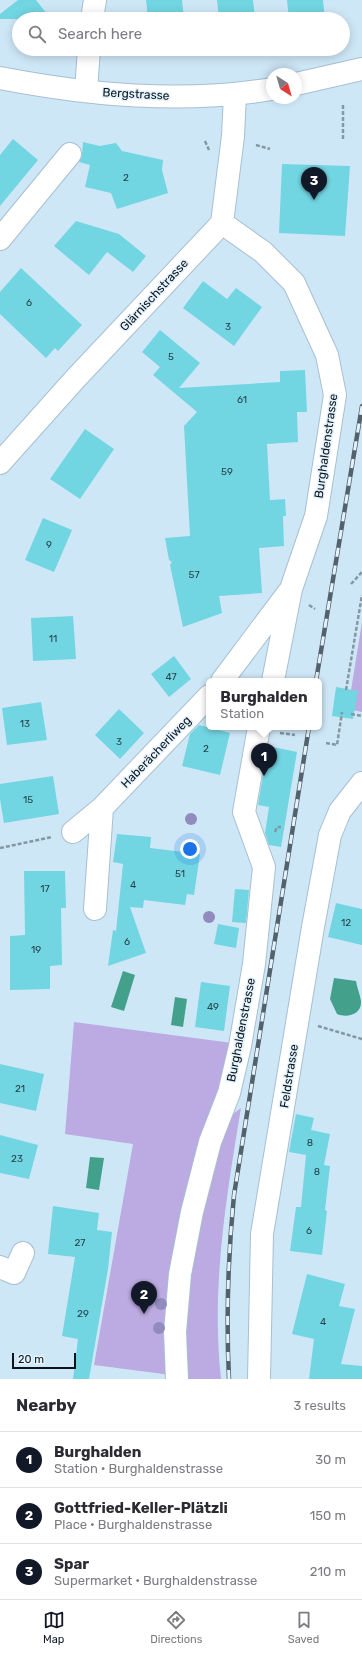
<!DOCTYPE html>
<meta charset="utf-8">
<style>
:root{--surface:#fff;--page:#f7f7f7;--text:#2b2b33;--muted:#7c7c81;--line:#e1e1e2;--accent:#111827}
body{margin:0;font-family:Rubik,sans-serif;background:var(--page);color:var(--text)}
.compass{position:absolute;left:266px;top:68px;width:36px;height:36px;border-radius:50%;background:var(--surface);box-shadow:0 2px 10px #0003;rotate:143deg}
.scale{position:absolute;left:12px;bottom:10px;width:64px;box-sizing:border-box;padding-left:4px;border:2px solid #0b141a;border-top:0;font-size:11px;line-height:14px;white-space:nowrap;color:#0b141a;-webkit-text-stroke:3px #e3f2fc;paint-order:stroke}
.you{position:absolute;left:190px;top:849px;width:14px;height:14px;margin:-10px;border:3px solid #fff;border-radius:50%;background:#1a73e8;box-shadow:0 0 0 6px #1a73e833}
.badge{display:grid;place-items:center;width:26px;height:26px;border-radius:50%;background:var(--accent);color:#fff;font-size:13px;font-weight:700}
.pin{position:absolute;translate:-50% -33px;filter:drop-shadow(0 1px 2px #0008)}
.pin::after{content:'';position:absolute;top:21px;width:14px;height:12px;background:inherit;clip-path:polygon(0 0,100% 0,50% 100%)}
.popup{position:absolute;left:206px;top:678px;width:116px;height:52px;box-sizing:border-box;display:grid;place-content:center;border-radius:6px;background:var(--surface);filter:drop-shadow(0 1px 3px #0005);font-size:13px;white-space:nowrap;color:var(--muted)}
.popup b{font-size:15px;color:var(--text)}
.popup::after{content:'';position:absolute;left:50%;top:100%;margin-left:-8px;border:8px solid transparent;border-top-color:var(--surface)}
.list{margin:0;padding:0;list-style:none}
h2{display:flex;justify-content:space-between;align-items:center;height:52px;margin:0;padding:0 16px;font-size:17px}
h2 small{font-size:13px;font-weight:400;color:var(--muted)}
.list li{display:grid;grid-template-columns:26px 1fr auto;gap:12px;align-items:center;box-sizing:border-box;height:56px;padding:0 16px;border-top:1px solid var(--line)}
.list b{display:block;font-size:15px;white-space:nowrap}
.list p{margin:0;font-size:13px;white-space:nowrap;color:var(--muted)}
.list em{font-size:13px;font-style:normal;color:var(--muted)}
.icon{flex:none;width:22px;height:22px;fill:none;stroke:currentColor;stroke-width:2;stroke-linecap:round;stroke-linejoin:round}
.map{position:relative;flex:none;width:362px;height:1379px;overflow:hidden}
.search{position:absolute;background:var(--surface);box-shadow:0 2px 10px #0003;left:12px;right:12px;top:12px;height:44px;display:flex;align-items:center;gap:10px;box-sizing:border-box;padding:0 14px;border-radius:22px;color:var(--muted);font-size:15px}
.sheet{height:220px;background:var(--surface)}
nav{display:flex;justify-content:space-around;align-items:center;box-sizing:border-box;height:56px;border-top:1px solid var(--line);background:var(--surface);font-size:11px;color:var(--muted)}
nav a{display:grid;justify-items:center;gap:2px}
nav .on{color:var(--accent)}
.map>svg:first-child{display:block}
.green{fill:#bcaae2}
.water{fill:#42a08b}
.building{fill:#72d5e2}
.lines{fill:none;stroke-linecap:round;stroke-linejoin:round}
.minor-casing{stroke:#a7bfd0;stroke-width:24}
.major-casing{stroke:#a7bfd0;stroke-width:24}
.path{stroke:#8497a3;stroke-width:2.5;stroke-dasharray:4 2;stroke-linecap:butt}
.minor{stroke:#fff;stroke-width:22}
.major{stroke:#fff;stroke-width:22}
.rail-casing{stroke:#53616b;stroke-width:4.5}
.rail{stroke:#e3f2fc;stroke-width:3;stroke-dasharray:9;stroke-linecap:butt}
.tree{fill:#928cbe}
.labels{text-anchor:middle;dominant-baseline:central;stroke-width:3;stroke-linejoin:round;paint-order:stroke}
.number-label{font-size:10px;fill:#25444c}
.street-label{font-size:12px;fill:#0b141a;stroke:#e3f2fc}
</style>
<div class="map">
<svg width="362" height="1379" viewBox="0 0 362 1379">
<rect width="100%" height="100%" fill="#cee7f7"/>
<path class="green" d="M 362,622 L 362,712 L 348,709 Z
M 74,1022 L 232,1043 L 171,1375 L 94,1365 L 133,1144 L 65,1134 Z
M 241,1108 C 226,1198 211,1288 221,1379 L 183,1379 L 181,1333 L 198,1213 L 230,1116 Z"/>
<path class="water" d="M 123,971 L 135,975 L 124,1011 L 111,1007 Z
M 334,978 L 356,981 C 357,988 360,994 361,1001 C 362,1015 347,1018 337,1014 L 330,999 Z
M 175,997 L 187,999 L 183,1027 L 171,1025 Z
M 90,1157 L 104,1158 L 99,1190 L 86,1188 Z"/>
<path class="building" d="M 18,0 L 36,0 L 51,19 L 0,19 L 0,14 Z
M 146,0 L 182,0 L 184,19 L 148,19 Z
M 217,0 L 253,0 L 255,19 L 219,19 Z
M 287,0 L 323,0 L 325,19 L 289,19 Z
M 13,139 L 38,160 L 0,206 L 0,155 Z
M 83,142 L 100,146 L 116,143 L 122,151 L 163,160 L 162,170 L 168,193 L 117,209 L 111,193 L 85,187 L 90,165 L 79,162 L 82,156 Z
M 282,164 L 350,166 L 345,236 L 279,233 Z
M 76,221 L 119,234 L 146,256 L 133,272 L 107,252 L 89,275 L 54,246 Z
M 21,268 L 82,325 L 58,351 L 55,348 L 46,358 L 0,314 L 0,292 Z
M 203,281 L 227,299 L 236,288 L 262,307 L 234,346 L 183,308 Z
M 160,330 L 200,363 L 179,388 L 280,382 L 280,371 L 305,370 L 307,412 L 297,412 L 298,442 L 267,444 L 270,500 L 285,499 L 286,516 L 283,516 L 284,546 L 259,548 L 262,593 L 219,596 L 222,613 L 183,627 L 170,565 L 172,562 L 169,560 L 165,538 L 190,536 L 184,426 L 197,412 L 153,375 L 160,367 L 142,352 Z
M 85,429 L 114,449 L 80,499 L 50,479 Z
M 43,518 L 72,530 L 54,572 L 25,560 Z
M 73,616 L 76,659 L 33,661 L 31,618 Z
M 174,656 L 191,679 L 169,697 L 151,674 Z
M 336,687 L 358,691 L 353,719 L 332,716 Z
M 41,702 L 47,740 L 7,745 L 2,708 Z
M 119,709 L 144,733 L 120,759 L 95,735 Z
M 199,725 L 230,733 L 220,775 L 182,766 L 190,734 Z
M 268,746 L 297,752 L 281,847 L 269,845 L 265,833 L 269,807 L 258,805 Z
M 53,776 L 59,814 L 4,823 L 0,799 L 0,784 Z
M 117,834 L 151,837 L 150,848 L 200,854 L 194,895 L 187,894 L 185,905 L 144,900 L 143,908 L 130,907 L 146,953 L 108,966 L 113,930 L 116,931 L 123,864 L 113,862 Z
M 24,871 L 65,871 L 66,908 L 61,908 L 62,965 L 50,966 L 50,989 L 10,990 L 10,936 L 25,935 Z
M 235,889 L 249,890 L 246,923 L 232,922 Z
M 336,903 L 362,909 L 362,945 L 328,937 Z
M 218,924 L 239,928 L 236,948 L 214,944 Z
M 201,982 L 230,986 L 224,1031 L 195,1027 Z
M 0,1064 L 44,1074 L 36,1111 L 0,1103 Z
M 296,1114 L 314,1118 L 311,1130 L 330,1134 L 324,1165 L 330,1166 L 325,1210 L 327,1211 L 322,1255 L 290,1251 L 296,1207 L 301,1207 L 306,1155 L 289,1152 Z
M 0,1135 L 38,1145 L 29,1179 L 0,1173 Z
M 53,1206 L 99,1213 L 97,1230 L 112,1232 L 108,1269 L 89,1379 L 73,1379 L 78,1339 L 62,1336 L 75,1257 L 48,1254 Z
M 307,1274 L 345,1284 L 339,1306 L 355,1309 L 341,1364 L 362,1366 L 362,1379 L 309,1379 L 314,1339 L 292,1334 Z"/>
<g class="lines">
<defs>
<path id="minor" d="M 92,19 L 95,0
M 86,91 L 89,49
M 222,223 L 263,252 L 294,283 L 327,355 L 335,395 L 316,516 L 291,589 L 273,681
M 0,239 L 70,154
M 0,463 L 76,378 L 222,223 L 233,136 L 235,95
M 222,681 L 288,593
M 73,832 L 102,808 L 209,696
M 95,909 L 102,808
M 0,1267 L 14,1273 L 23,1253
M 177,1379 L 175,1332 L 180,1274 L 192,1212 L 210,1142 L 229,1093 L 240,1046 L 254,964 L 264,867 L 244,812 L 259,727
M 259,1379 L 262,1234 L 313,927 L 330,835 L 340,811 L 362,783"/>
<path id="major" d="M 0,78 C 89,95 182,104 272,89
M 296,84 L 362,69"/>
</defs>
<use href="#minor" class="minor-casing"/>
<use href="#major" class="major-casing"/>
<path class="path" d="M 343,105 L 343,140
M 205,141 L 209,150
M 256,145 L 270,149
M 351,584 L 362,572
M 309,605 L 315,609
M 346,690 L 362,595
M 351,714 L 362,716
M 280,733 L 295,735
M 326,743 L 337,745 L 342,712
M 275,832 L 277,827 L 281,827
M 0,848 L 52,837
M 318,1026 L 362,1039"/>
<use href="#minor" class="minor"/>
<use href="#major" class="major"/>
<defs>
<path id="rail" d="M 316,681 L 362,406
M 229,1379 C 226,1317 228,1256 234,1195 L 309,727"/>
</defs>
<use href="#rail" class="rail-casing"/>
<use href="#rail" class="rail"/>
</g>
<g class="tree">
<circle cx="191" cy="819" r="6"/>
<circle cx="209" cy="917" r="6"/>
<circle cx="161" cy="1304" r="6"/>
<circle cx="159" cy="1328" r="6"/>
</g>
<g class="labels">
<g class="number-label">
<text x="126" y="178">2</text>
<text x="29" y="303">6</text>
<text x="228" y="327">3</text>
<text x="171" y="357">5</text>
<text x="242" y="400">61</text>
<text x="227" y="472">59</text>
<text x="49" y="545">9</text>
<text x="194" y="575">57</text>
<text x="53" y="639">11</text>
<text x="171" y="677">47</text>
<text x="25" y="724">13</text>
<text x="119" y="742">3</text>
<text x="206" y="749">2</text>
<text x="28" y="800">15</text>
<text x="180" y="874">51</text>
<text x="133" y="885">4</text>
<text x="45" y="889">17</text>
<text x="346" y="923">12</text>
<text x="127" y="942">6</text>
<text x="36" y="950">19</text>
<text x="213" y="1007">49</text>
<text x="20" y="1089">21</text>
<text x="310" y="1143">8</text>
<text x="17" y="1159">23</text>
<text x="317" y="1172">8</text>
<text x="309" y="1231">6</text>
<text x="80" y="1243">27</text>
<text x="83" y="1314">29</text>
<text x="323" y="1322">4</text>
</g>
<g class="street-label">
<text transform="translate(136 94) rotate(3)">Bergstrasse</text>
<text transform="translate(154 295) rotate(-47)">Glärnischstrasse</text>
<text transform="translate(326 446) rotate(-82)">Burghaldenstrasse</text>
<text transform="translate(156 752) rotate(-46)">Haberächerliweg</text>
<text transform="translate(241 1030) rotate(-79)">Burghaldenstrasse</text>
<text transform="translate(289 1076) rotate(-81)">Feldstrasse</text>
</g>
</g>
</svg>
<svg class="compass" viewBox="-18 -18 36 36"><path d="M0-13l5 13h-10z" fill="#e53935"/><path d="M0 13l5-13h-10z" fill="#7c7c81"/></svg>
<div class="scale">20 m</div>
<div class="you"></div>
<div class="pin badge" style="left:264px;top:776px">1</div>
<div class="popup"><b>Burghalden</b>Station</div>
<div class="pin badge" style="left:144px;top:1314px">2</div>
<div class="pin badge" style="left:314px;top:200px">3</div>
<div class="search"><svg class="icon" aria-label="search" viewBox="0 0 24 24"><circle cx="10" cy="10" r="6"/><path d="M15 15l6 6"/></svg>Search here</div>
</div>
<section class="sheet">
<h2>Nearby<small>3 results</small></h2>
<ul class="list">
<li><span class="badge">1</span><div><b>Burghalden</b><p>Station · Burghaldenstrasse</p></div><em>30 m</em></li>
<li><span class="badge">2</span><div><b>Gottfried-Keller-Plätzli</b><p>Place · Burghaldenstrasse</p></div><em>150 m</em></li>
<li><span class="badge">3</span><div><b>Spar</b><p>Supermarket · Burghaldenstrasse</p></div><em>210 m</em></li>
</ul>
</section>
<nav>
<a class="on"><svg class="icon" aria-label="map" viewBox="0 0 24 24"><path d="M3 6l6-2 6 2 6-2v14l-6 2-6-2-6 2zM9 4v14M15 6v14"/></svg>Map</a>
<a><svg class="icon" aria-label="directions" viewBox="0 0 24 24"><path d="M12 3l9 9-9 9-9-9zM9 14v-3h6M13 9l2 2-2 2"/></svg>Directions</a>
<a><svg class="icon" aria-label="saved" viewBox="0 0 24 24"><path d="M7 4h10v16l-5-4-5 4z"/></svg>Saved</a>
</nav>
